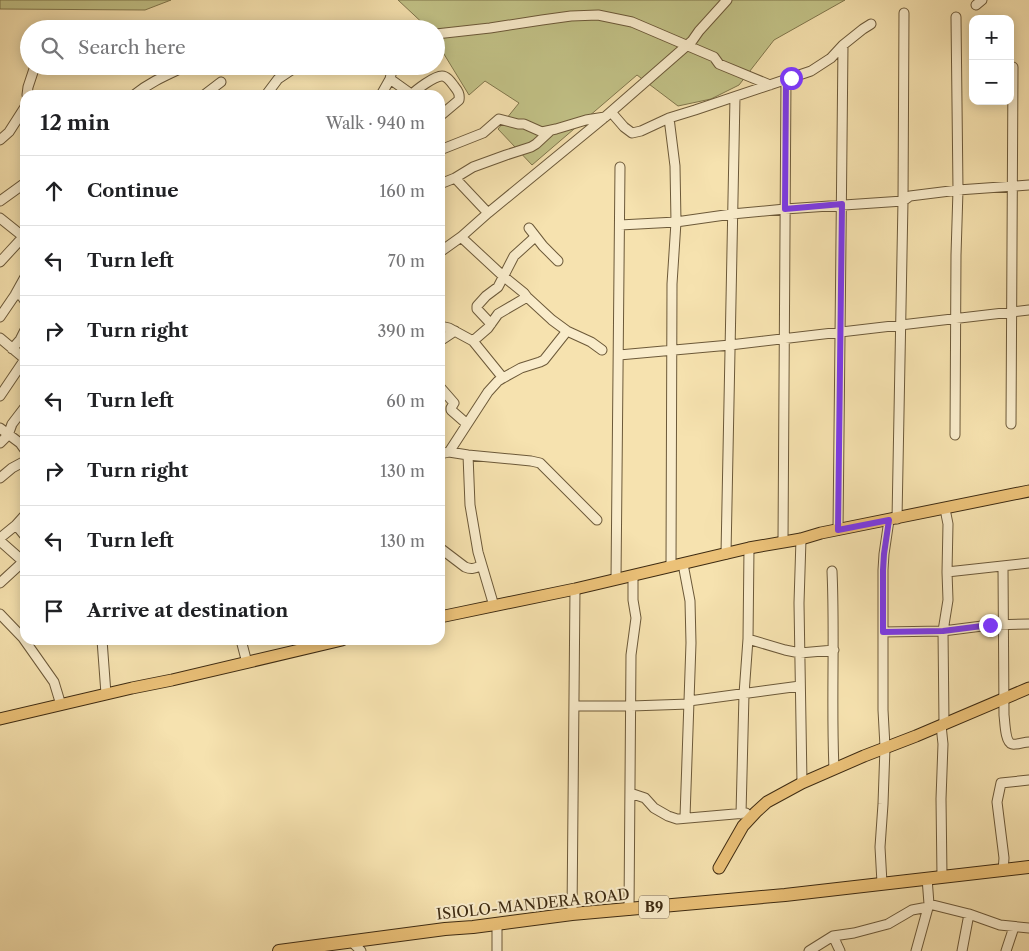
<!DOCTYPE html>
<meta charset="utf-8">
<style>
:root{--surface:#fff;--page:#f6f6f6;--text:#202124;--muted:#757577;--line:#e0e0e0}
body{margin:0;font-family:"Libre Caslon Text",serif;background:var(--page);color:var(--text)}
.controls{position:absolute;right:15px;top:15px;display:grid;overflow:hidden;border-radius:10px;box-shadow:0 2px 12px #0003}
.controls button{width:45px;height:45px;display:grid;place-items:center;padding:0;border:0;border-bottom:1px solid var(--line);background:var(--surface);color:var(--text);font:25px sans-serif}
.stop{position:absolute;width:15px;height:15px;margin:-11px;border:4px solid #7c3aed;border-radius:50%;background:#fff}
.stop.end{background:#7c3aed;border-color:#fff;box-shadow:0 1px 5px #0008}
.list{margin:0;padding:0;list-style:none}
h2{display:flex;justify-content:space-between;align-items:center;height:65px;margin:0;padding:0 20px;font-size:21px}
h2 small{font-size:16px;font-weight:400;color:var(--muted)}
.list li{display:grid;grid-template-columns:32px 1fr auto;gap:15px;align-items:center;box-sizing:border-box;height:70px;padding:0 20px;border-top:1px solid var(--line)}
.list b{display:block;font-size:19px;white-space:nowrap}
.list em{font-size:16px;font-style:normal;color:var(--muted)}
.icon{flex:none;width:28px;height:28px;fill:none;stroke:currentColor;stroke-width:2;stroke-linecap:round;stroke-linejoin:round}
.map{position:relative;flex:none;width:1029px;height:951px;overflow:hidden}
.search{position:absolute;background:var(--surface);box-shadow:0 2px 12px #0003;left:20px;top:20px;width:425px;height:55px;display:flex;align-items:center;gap:12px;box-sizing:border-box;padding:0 18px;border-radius:28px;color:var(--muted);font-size:19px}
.panel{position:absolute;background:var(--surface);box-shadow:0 2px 12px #0003;left:20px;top:90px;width:425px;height:555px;border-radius:15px}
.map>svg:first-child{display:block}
.green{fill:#c2c287;stroke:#80764c}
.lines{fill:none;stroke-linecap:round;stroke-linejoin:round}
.minor-casing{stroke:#6c5939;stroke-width:11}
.major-casing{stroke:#3e2b12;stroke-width:13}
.highway-casing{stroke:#3e2b12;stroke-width:14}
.minor{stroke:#f9eccb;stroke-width:9}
.major{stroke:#ebc178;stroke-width:11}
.highway{stroke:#ebc178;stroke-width:12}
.route{stroke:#7c3aed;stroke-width:6}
.labels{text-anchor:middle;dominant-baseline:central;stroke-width:4;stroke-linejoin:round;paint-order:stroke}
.shield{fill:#f9eccb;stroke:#76654a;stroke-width:1}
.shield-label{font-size:14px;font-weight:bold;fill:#3e2b12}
.street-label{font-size:15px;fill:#3e2b12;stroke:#f9eccb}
</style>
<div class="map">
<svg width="1029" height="951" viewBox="0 0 1029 951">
<rect width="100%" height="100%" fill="#f6e2af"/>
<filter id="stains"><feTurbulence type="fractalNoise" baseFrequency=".004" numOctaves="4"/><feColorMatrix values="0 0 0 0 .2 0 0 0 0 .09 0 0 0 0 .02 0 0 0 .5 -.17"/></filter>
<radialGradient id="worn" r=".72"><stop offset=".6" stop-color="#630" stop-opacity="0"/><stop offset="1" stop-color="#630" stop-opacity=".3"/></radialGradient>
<path class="green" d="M 0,0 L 171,0 L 145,10 L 0,9 Z
M 398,0 L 845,0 L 774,40 L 739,85 L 711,99 L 678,106 L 637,75 L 532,165 L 498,129 L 519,103 L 485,81 L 469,95 L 436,41 L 436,29 L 429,29 Z"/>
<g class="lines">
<defs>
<path id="minor" d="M 976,5 L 982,0
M 436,34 L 490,28 L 542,20 L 571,16 L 598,15 L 632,22 L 714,57 L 719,64 L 770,85
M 390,79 L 411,94
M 27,95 L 28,87 L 35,66
M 134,95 C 150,82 167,75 186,66
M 204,95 L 221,82
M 266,95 L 278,79 L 290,71 L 295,66
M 381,95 L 390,79 L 393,66
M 411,95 C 416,90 434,76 442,76 C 447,76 451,82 454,86 C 458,91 460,94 459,100 L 440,116
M 611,112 L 624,127 L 632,133 L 641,131 L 669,118 L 695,110 L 811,71 L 831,58 L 843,45 L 863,29 L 871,24
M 669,118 L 675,166 L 676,222 L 672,284 L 671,566
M 0,140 L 9,132 L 25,107
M 440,150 L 483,133 L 499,119 L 518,124 L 524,124 L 542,132 L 556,129 L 586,120 L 605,117
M 455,178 L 488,213
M 440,184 L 455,178 L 473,167 L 506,155 L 531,147 L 536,144 L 550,131
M 0,201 L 25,183
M 0,218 L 25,238
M 620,225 L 676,222 L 732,214 L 785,209 L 903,201 L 910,196 L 958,190 L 1029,185
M 529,228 L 543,246 L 558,261
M 461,237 L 503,276 L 524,293 L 527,297 L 552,320 L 567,331 L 591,342 L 602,350
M 440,252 L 461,237 L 488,213 L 605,117 L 692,41 L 699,31 L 727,0
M 0,262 L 23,237
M 15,295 L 21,295 L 25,301
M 0,317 L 15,295 L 25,277
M 491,324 L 477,309 L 477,306 L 486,296 L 498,287 L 514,256 L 535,237
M 440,326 L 449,328 L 473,341 L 488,328 L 498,314 L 527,297
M 0,338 L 25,359
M 440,341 L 455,331
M 473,341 L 503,378
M 12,349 L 20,340 L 25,330
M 619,355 L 730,345 L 1029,310
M 440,387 L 454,403 L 451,408 L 451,410 L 467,424
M 0,396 L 25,359
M 1011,424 L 1013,67
M 0,428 L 20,443 L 25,450
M 955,435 L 956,255 L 958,190 L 956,17
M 0,443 L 8,435 L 12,424 L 25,407
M 449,452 L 468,455 L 531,461 L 540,463 L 597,520
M 440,454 L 449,452 L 488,392 L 498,381 L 503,378 L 521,368 L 540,362 L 544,360 L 567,331
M 468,455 L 470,505 L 478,552 L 494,606
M 0,478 L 12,468 L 25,461
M 897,519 L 903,201 L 904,13
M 16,525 L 25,536
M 838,530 L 843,45
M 0,538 L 16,525 L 25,515
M 801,539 L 799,603 L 802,783
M 0,541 L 25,563
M 783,541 L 786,79
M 440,548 L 465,567 C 472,570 475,568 481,566
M 726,554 L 735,97
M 683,564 L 690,601 L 691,643 L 685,817
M 1003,567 L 1004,715 C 1005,722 1005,742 1012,744 C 1016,745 1024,742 1029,742
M 832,571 C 835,637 831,703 834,769
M 947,572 L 1029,563
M 616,579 L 620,167
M 0,583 L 25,560
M 0,614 L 23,638 L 54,682 L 61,705
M 883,632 L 943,631 L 990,625 L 1029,624
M 748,639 L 785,650 L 800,653 L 834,650
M 102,640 L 106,694
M 241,640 L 247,663
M 689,701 L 800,686
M 574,706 L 631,706 L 689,704
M 944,723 L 943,631 L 948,600 L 947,572 L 948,524 L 945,509
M 941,725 L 943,744 L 941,799 L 942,876
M 630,793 L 645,798 L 654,808 L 668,816 L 677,819 L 746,813
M 741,814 L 744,694 L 748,639 L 749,548
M 1003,871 L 1004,858 L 997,802 L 1001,783 L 1029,780
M 882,883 L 880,847 L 883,804 L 885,747 L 883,710 L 883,570 L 884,554 L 889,520
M 929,904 L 969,914 L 1000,925 L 1029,928
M 629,910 L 631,655 L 636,618 L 633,600 L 633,576
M 572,914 L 575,589
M 497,924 L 497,951
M 833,936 L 840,951
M 351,941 L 361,951
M 809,951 L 833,936 L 854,933 L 888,924 L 912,910 L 928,907
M 916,951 L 929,904 L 927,878
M 962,951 L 969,914
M 1006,951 L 1014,927"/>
<path id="major" d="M 440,617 L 575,589 L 749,548 L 801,539 L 821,533 L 1029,491
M 0,719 L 132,688 L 172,680 L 342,640
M 719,868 L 743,826 L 756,812 L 767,802 L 802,783 L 864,756 L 916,736 L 1029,688"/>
<path id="highway" d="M 279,951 L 445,929 L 473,927 L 572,914 L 785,895 L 1029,867"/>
</defs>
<use href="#minor" class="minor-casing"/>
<use href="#major" class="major-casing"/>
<use href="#highway" class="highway-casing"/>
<use href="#minor" class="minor"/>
<use href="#major" class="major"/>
<use href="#highway" class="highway"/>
</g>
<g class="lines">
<path class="route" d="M 791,78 L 786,79 L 785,209 L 842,204 L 838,530 L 889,520 L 884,554 L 883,570 L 883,632 L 943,631 L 990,625"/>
</g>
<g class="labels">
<rect class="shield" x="639" y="895.5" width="30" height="23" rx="4"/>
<g class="shield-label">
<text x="654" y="907">B9</text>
</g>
<g class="street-label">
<text transform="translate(533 904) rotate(-6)">ISIOLO-MANDERA ROAD</text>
</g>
</g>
<rect width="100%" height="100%" filter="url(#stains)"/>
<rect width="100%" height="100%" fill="url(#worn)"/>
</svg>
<div class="controls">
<button>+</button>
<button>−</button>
</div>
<div class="stop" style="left:791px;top:78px"></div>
<div class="stop end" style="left:990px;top:625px"></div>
<div class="search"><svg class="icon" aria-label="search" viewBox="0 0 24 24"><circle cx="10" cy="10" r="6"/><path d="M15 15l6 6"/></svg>Search here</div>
<section class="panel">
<h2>12 min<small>Walk · 940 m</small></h2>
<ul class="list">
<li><svg class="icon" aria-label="ahead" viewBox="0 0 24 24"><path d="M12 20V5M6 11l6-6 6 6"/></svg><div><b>Continue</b></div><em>160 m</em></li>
<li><svg class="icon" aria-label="left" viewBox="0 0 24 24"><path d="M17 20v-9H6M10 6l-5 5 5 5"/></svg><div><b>Turn left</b></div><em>70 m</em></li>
<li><svg class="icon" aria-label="right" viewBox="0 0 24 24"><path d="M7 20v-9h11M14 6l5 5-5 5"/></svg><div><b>Turn right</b></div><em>390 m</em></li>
<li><svg class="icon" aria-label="left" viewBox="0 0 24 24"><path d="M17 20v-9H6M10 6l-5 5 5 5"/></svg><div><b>Turn left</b></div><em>60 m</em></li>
<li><svg class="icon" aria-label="right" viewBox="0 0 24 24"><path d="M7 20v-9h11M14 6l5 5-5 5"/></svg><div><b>Turn right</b></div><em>130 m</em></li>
<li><svg class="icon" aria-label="left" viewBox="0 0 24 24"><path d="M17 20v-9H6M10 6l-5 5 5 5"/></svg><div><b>Turn left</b></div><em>130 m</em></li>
<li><svg class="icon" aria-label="arrive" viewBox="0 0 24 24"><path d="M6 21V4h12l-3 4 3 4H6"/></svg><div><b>Arrive at destination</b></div></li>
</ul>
</section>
</div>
